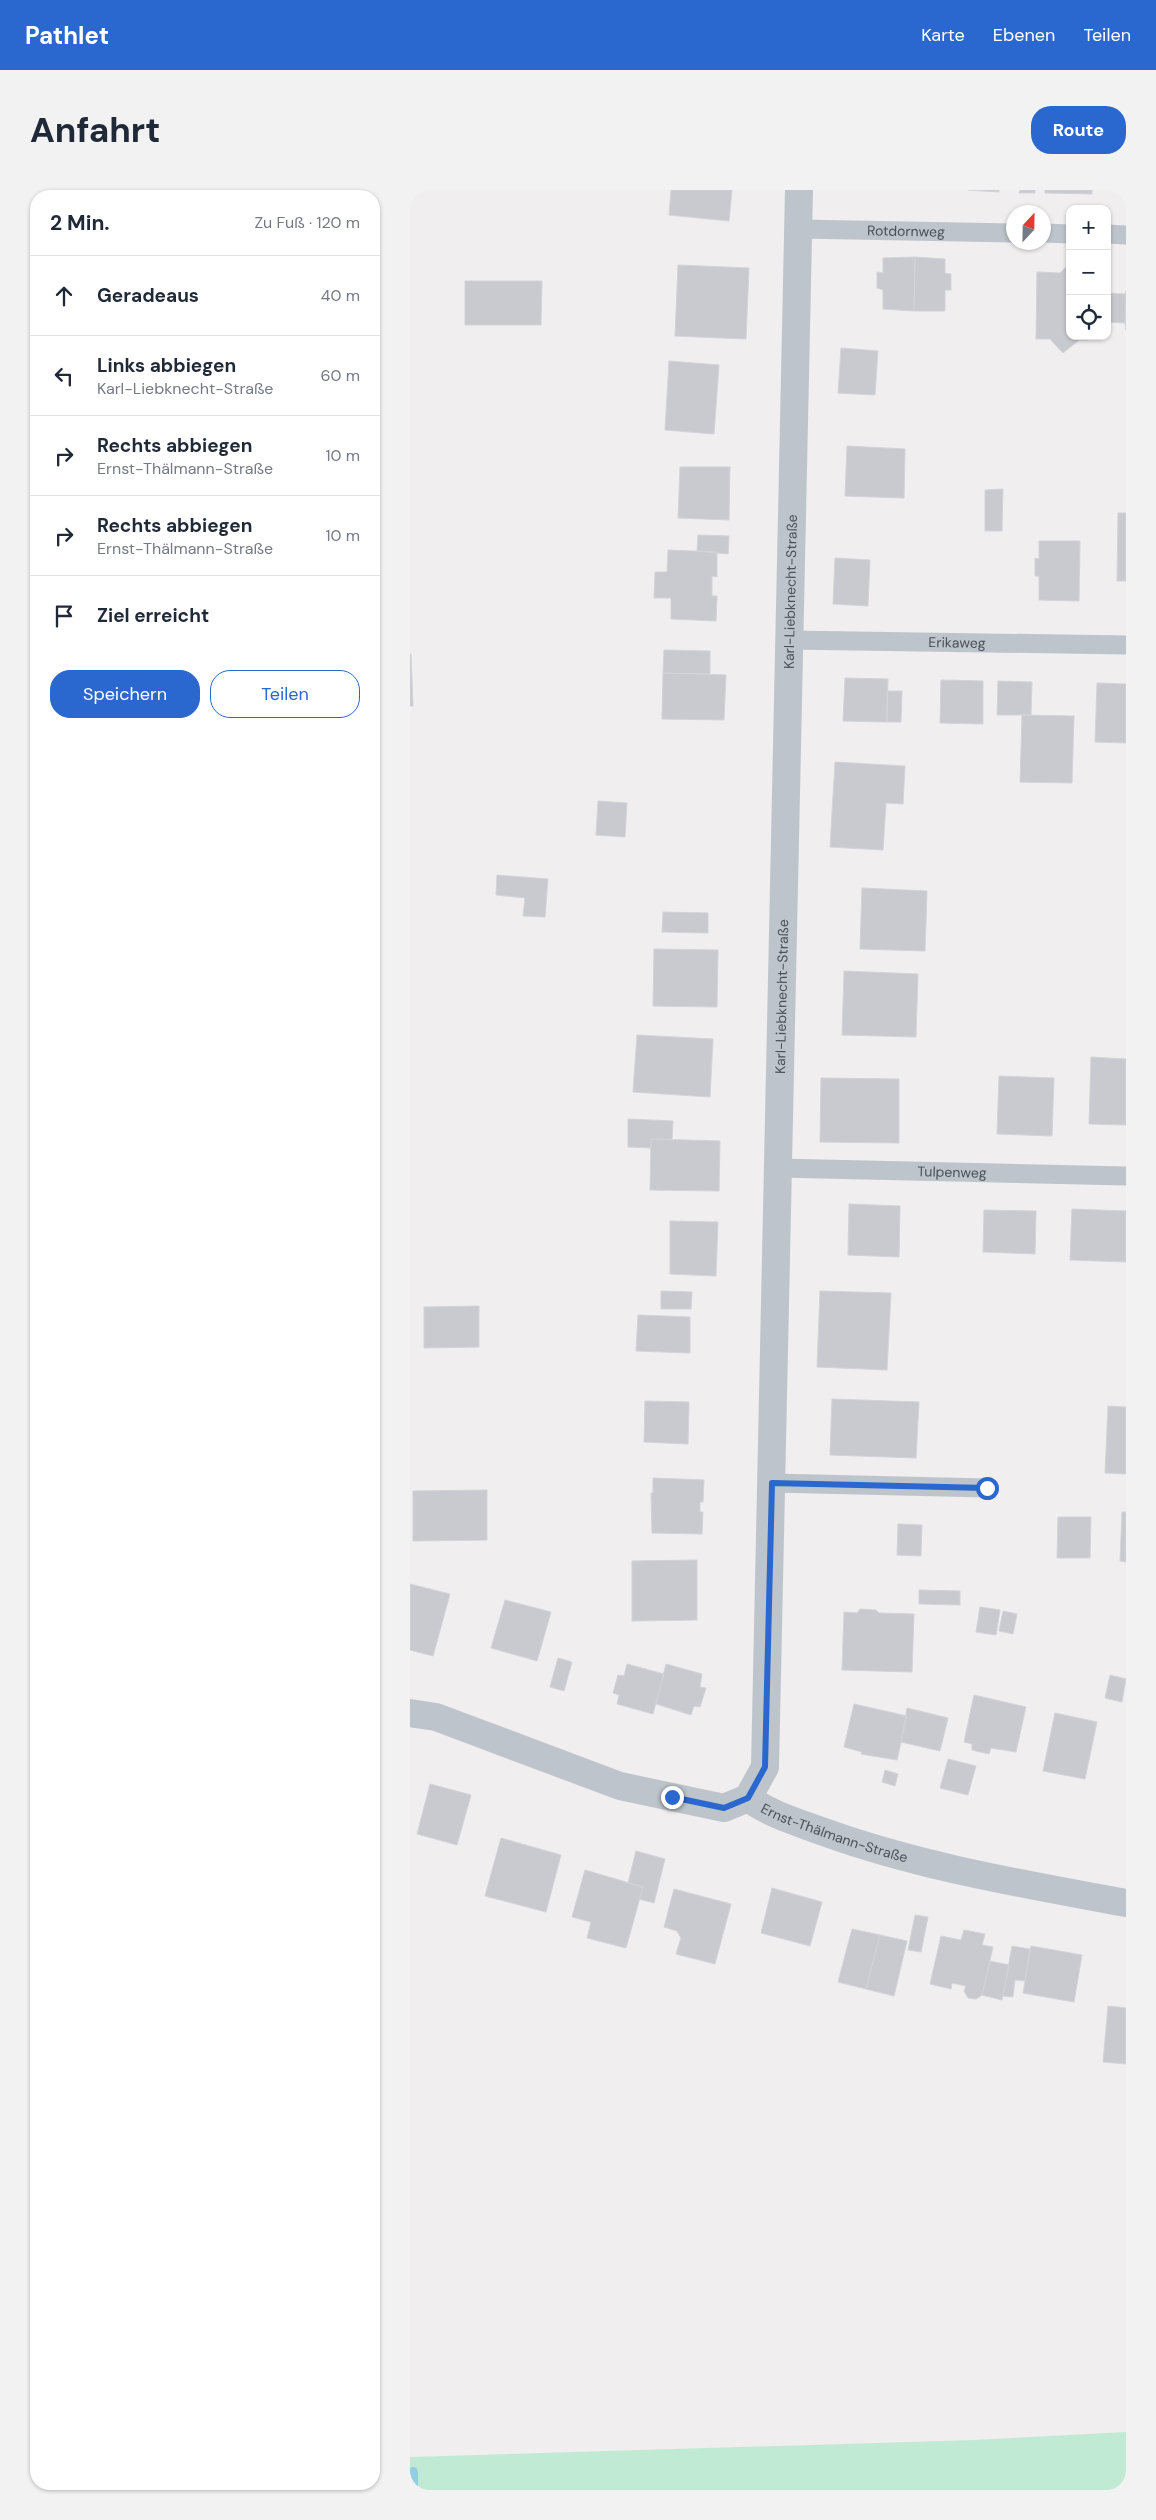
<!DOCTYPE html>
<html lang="de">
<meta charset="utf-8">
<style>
:root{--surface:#fff;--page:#f2f2f3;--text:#1f2937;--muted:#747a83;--line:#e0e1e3;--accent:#2a67ce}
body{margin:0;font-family:"DM Sans",sans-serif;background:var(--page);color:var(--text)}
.controls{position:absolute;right:15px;top:15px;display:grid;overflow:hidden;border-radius:10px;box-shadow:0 1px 4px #0004}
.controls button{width:45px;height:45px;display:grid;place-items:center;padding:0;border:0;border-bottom:1px solid var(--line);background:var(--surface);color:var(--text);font:25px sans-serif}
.compass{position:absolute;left:596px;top:15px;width:45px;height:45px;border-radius:50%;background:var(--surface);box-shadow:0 1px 4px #0004;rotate:22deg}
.stop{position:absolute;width:15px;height:15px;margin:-11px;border:4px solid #2a67ce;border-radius:50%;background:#fff}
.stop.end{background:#2a67ce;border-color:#fff;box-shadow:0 1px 5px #0008}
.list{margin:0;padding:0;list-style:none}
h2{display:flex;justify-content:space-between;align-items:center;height:65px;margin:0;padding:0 20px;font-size:21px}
h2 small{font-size:16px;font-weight:400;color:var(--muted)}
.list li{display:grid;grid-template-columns:32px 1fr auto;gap:15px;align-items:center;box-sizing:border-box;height:80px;padding:0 20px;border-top:1px solid var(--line)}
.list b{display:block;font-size:19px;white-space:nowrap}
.list p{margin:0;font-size:16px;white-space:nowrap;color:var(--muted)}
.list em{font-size:16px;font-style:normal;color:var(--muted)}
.actions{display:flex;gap:10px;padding:15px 20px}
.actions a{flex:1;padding:11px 0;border:1px solid var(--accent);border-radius:20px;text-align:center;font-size:18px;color:var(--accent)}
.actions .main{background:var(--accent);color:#fff}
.icon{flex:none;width:28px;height:28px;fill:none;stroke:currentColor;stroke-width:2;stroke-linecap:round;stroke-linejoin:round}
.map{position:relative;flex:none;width:716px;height:2300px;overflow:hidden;border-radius:20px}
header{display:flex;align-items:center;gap:30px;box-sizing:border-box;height:70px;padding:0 25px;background:var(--accent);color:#fff}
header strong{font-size:24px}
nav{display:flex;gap:28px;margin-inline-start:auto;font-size:18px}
.intro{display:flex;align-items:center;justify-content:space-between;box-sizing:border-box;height:120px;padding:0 30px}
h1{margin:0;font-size:35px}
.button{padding:12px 22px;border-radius:20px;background:var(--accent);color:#fff;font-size:18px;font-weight:700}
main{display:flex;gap:30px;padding:0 30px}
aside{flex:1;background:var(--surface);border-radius:20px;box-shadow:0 1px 4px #0004}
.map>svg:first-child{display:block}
.green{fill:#c0ead3}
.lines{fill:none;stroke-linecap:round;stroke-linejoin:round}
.stream{stroke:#91cde3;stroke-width:10}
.building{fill:#c9c9d0;stroke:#d2d4d9}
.lane{stroke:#bdc4cb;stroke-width:19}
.street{stroke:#bdc4cb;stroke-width:28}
.route{stroke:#2a67ce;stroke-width:6}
.labels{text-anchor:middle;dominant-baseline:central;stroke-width:4.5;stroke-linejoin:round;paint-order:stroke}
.street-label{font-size:14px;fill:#485059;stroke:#fff}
</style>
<header>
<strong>Pathlet</strong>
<nav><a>Karte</a><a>Ebenen</a><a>Teilen</a></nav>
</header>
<div class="intro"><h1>Anfahrt</h1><a class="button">Route</a></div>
<main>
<aside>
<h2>2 Min.<small>Zu Fuß · 120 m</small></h2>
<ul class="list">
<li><svg class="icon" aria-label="ahead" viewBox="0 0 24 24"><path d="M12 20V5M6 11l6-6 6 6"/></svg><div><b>Geradeaus</b></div><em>40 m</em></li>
<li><svg class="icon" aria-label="left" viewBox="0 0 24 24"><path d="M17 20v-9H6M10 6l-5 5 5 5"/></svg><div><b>Links abbiegen</b><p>Karl-Liebknecht-Straße</p></div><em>60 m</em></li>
<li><svg class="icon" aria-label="right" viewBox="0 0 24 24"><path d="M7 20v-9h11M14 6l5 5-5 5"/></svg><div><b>Rechts abbiegen</b><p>Ernst-Thälmann-Straße</p></div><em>10 m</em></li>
<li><svg class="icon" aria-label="right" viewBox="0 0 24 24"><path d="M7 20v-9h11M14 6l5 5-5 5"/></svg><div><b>Rechts abbiegen</b><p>Ernst-Thälmann-Straße</p></div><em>10 m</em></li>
<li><svg class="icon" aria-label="arrive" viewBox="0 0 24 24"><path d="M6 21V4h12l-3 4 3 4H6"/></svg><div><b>Ziel erreicht</b></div></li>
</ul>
<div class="actions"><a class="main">Speichern</a><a>Teilen</a></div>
</aside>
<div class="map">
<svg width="716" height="2300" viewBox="0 0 716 2300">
<rect width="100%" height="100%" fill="#f0eeee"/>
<path class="green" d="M 716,2242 L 716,2300 L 0,2300 L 0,2267 L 565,2250 Z"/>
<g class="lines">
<path class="stream" d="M 3,2282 L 3,2300"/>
</g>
<path class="building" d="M 261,0 L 322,0 L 319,31 L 259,25 Z
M 558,0 L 589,0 L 589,2 Z
M 610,0 L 625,0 L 625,3 L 609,3 Z
M 635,0 L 682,0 L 682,4 L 635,3 Z
M 505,67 L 535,69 L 535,83 L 541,84 L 541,100 L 535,100 L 535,121 L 504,121 Z
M 505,67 L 504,121 L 473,119 L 473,100 L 467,98 L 467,82 L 473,83 L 473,68 Z
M 659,74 L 660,146 L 678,146 L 678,150 L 669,150 L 653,163 L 640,149 L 626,149 L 627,82 L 650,83 Z
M 268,75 L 339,78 L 336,149 L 265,146 Z
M 55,91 L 132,91 L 131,135 L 55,135 Z
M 716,101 L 716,140 L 715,133 Z
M 698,103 L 716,104 L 715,133 L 697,132 Z
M 431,158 L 468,161 L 465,205 L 428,203 Z
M 259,171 L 309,175 L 304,244 L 255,240 Z
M 437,256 L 495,259 L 494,308 L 435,306 Z
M 270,277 L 320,277 L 319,330 L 268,328 Z
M 593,299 L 592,341 L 575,341 L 575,300 Z
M 708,323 L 716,323 L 716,391 L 707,391 Z
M 288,345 L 319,346 L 318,364 L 287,361 Z
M 629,351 L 670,351 L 669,411 L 629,410 L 629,386 L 625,386 L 625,368 L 629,369 Z
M 258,360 L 307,362 L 307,387 L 302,386 L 302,406 L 307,406 L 306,431 L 261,429 L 261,408 L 244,408 L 245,382 L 257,382 Z
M 425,368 L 460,370 L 458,416 L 423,414 Z
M 254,460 L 300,461 L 300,484 L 253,483 Z
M 0,464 L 1,464 L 3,516 L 0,516 Z
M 253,483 L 316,485 L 314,530 L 252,529 Z
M 435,488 L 478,489 L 477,532 L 433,531 Z
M 531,490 L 573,491 L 573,534 L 530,533 Z
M 588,491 L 622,492 L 621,525 L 587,525 Z
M 687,493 L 716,494 L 716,553 L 685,552 Z
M 477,501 L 492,501 L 491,532 L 477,532 Z
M 612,525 L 664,526 L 662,593 L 610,592 Z
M 425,572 L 495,576 L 493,614 L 476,613 L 473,660 L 420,657 Z
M 188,611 L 217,613 L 215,647 L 186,645 Z
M 87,685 L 138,689 L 135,727 L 113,726 L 115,708 L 86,705 Z
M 452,698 L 517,701 L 515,761 L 450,759 Z
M 253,722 L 298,723 L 298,743 L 252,742 Z
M 244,759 L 308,760 L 307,817 L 243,816 Z
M 434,781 L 508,784 L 506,847 L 432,845 Z
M 227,845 L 303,849 L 300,907 L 223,902 Z
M 681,867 L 716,869 L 716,935 L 679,934 Z
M 589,886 L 644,888 L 642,946 L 587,944 Z
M 411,888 L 489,889 L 489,953 L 410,952 Z
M 218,929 L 263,931 L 262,950 L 241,949 L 241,958 L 218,957 Z
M 241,949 L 310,951 L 309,1001 L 240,1000 Z
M 439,1014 L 490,1016 L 489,1067 L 438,1065 Z
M 662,1019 L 716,1021 L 716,1072 L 660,1070 Z
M 574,1020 L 626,1021 L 625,1064 L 573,1062 Z
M 260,1031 L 308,1032 L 306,1086 L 260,1084 Z
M 251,1101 L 282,1102 L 281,1119 L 251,1119 Z
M 410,1101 L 481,1103 L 477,1180 L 407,1177 Z
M 69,1116 L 69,1157 L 14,1158 L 14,1117 Z
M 228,1125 L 280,1127 L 280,1163 L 226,1161 Z
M 422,1209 L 509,1212 L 506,1268 L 420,1265 Z
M 235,1211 L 279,1212 L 278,1254 L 234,1252 Z
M 698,1216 L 716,1217 L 716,1284 L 695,1283 Z
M 243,1288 L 294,1290 L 293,1312 L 290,1312 L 290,1322 L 293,1322 L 292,1344 L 242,1343 L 241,1303 L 243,1303 Z
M 77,1300 L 77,1350 L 3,1351 L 3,1301 Z
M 712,1322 L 716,1322 L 716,1372 L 710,1371 Z
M 648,1327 L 681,1327 L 680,1368 L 647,1368 Z
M 488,1334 L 512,1335 L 511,1366 L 487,1365 Z
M 287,1370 L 287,1430 L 222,1431 L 222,1371 Z
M 0,1394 L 40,1404 L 23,1466 L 0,1460 Z
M 509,1400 L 550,1401 L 550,1415 L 509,1414 Z
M 95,1410 L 141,1422 L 127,1471 L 81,1458 Z
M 570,1417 L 590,1420 L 586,1445 L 566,1442 Z
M 450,1419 L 466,1420 L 469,1423 L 504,1424 L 502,1482 L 432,1480 L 434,1422 L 447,1423 Z
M 593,1421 L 607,1424 L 603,1444 L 589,1441 Z
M 148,1468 L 162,1472 L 154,1501 L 140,1497 Z
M 217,1474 L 254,1484 L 243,1524 L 207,1514 L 209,1505 L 203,1503 L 208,1485 L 214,1486 Z
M 256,1474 L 292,1484 L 290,1497 L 296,1498 L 290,1517 L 284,1516 L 281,1525 L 246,1514 Z
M 700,1485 L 716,1489 L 712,1512 L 695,1508 Z
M 564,1505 L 616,1517 L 606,1562 L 581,1558 L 579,1564 L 562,1560 L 562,1554 L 554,1552 Z
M 444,1514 L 497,1526 L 487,1570 L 451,1564 L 452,1562 L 434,1557 Z
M 497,1518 L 538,1528 L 530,1561 L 491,1552 Z
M 645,1523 L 687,1532 L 675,1589 L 633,1581 Z
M 538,1569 L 566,1576 L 558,1605 L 530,1598 Z
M 475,1580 L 488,1584 L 485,1596 L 472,1592 Z
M 20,1594 L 61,1605 L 47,1655 L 7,1644 Z
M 91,1648 L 151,1665 L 136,1722 L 75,1706 Z
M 226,1661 L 255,1669 L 244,1713 L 229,1709 L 233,1697 L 218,1693 Z
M 175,1680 L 233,1697 L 216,1758 L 177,1748 L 181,1732 L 162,1727 Z
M 362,1698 L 412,1712 L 400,1756 L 351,1743 Z
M 264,1699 L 321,1714 L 305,1774 L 266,1764 L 271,1748 L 267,1741 L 254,1737 Z
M 505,1725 L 518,1727 L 511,1762 L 498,1760 Z
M 442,1739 L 470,1745 L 456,1799 L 428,1792 Z
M 554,1740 L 575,1744 L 572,1755 L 583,1757 L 572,1805 L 566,1809 L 558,1808 L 554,1801 L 556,1796 L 542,1793 L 541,1799 L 520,1794 L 531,1746 L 551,1750 Z
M 470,1745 L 497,1751 L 484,1806 L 456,1799 Z
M 602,1756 L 620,1759 L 615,1791 L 605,1790 L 603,1807 L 593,1806 Z
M 621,1756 L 672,1765 L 664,1812 L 613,1803 Z
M 580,1771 L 599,1775 L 592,1810 L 572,1805 Z
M 698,1816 L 716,1818 L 716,1874 L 693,1872 Z"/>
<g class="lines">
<g class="lane">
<path id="s1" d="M 388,39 L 604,43"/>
<path d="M 634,43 L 660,44"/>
<path d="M 697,44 L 716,45"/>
<path id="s2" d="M 378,450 L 716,455"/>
<path id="s3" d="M 368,978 L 716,986"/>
<path d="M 362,1293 L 577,1298"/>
</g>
<g class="street">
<path id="s4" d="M 0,1523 L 26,1527 L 210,1596 L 314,1618 L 338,1608 C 361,1625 387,1632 414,1642 C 511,1677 614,1694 716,1713"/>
<path id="s5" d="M 338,1608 L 355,1577 L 389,0"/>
</g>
</g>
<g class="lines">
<path class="route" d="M 262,1607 L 314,1618 L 338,1608 L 355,1577 L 362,1293 L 577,1298"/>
</g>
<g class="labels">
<g class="street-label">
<text stroke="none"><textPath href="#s1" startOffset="108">Rotdornweg</textPath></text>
<text stroke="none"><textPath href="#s5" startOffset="1211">Karl-Liebknecht-Straße</textPath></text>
<text stroke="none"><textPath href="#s2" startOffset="169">Erikaweg</textPath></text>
<text stroke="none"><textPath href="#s5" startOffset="806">Karl-Liebknecht-Straße</textPath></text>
<text stroke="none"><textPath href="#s3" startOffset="174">Tulpenweg</textPath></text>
<text stroke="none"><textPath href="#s4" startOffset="449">Ernst-Thälmann-Straße</textPath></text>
</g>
</g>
</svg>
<div class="controls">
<button>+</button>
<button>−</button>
<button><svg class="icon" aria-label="locate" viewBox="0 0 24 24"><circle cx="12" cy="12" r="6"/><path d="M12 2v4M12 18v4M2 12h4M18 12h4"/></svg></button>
</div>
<svg class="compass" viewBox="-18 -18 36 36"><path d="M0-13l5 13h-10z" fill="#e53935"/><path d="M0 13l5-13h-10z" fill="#747a83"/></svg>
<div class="stop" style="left:577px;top:1298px"></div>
<div class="stop end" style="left:262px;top:1607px"></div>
</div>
</main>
